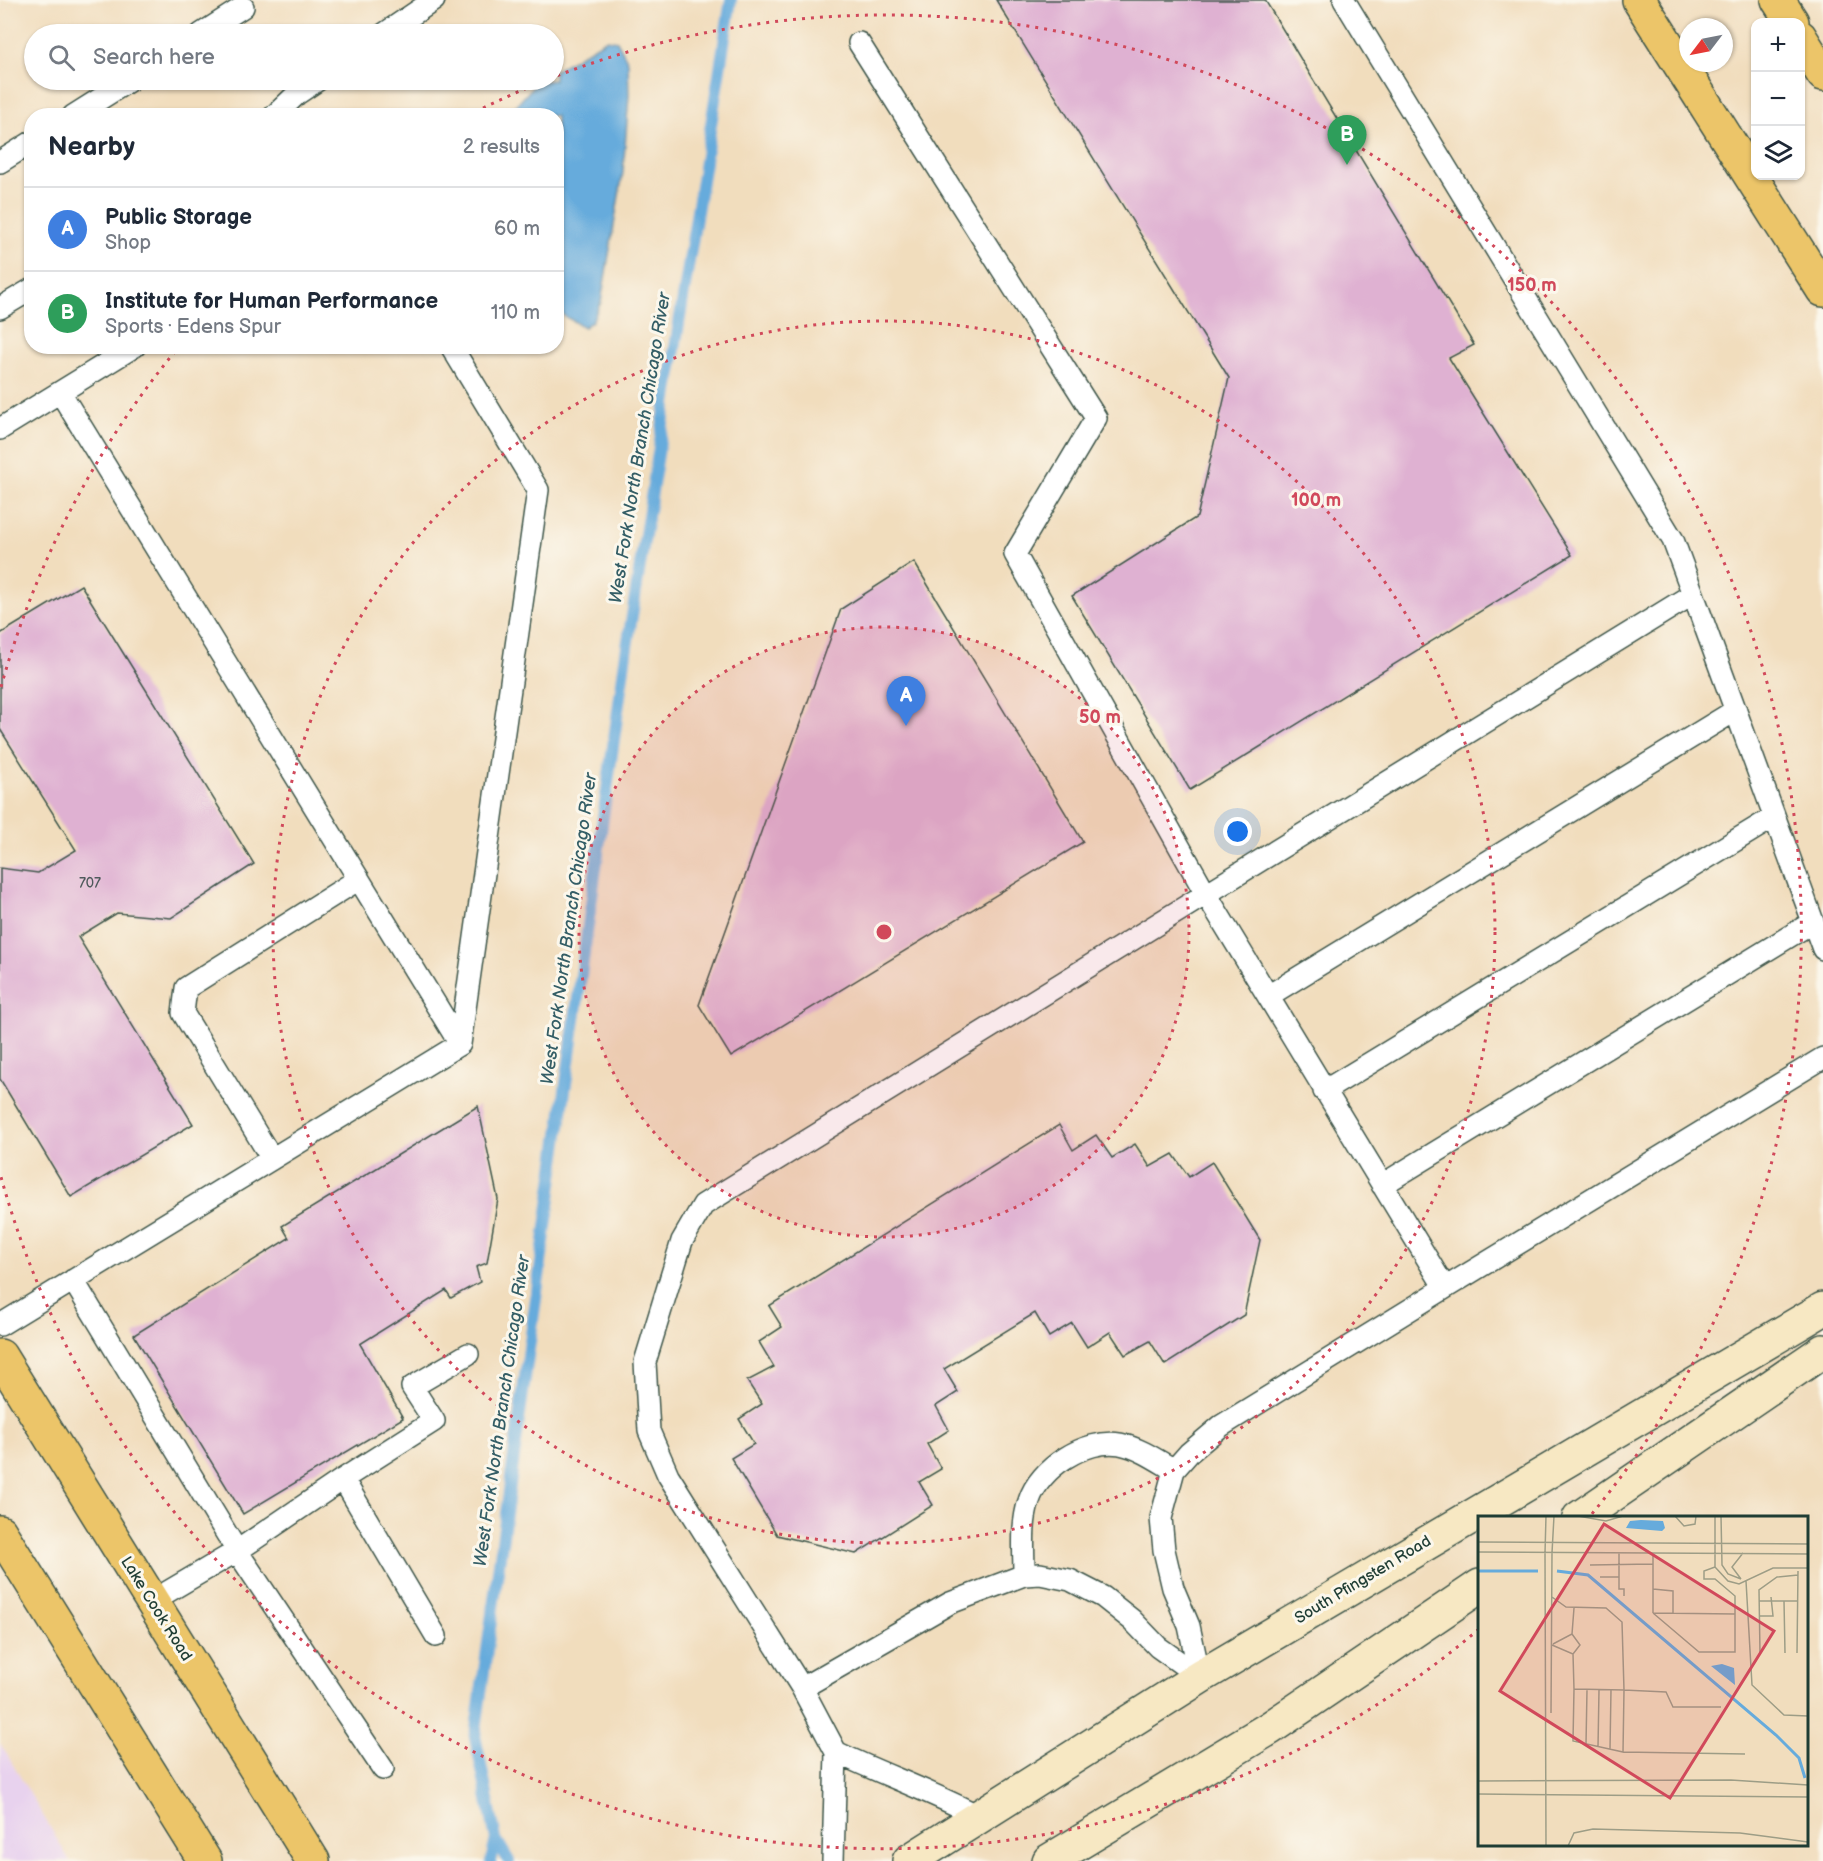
<!DOCTYPE html>
<meta charset="utf-8">
<style>
:root{--surface:#fff;--page:#f6f6f7;--text:#1f2937;--muted:#747a83;--line:#e0e1e3;--accent:#d1495b}
body{margin:0;font-family:"Balsamiq Sans",sans-serif;background:var(--page);color:var(--text)}
.controls{position:absolute;right:18px;top:18px;display:grid;overflow:hidden;border-radius:12px;box-shadow:0 2px 4px #0004}
.controls button{width:54px;height:54px;display:grid;place-items:center;padding:0;border:0;border-bottom:2px solid var(--line);background:var(--surface);color:var(--text);font:30px sans-serif}
.compass{position:absolute;left:1679px;top:18px;width:54px;height:54px;border-radius:50%;background:var(--surface);box-shadow:0 2px 4px #0004;rotate:238deg}
.you{position:absolute;left:1238px;top:832px;width:21px;height:21px;margin:-15px;border:4px solid #fff;border-radius:50%;background:#1a73e8;box-shadow:0 0 0 9px #1a73e833}
.badge{display:grid;place-items:center;width:39px;height:39px;border-radius:50%;background:var(--accent);color:#fff;font-size:20px;font-weight:700}
.pin{position:absolute;translate:-50% -50px;filter:drop-shadow(0 2px 3px #0008)}
.pin::after{content:'';position:absolute;top:32px;width:21px;height:18px;background:inherit;clip-path:polygon(0 0,100% 0,50% 100%)}
.list{margin:0;padding:0;list-style:none}
h2{display:flex;justify-content:space-between;align-items:center;height:78px;margin:0;padding:0 24px;font-size:26px}
h2 small{font-size:20px;font-weight:400;color:var(--muted)}
.list li{display:grid;grid-template-columns:39px 1fr auto;gap:18px;align-items:center;box-sizing:border-box;height:84px;padding:0 24px;border-top:2px solid var(--line)}
.list b{display:block;font-size:22px;white-space:nowrap}
.list p{margin:0;font-size:20px;white-space:nowrap;color:var(--muted)}
.list em{font-size:20px;font-style:normal;color:var(--muted)}
.icon{flex:none;width:33px;height:33px;fill:none;stroke:currentColor;stroke-width:2;stroke-linecap:round;stroke-linejoin:round}
.map{position:relative;flex:none;width:1823px;height:1861px;overflow:hidden}
.search{position:absolute;background:var(--surface);box-shadow:0 2px 4px #0004;left:24px;top:24px;width:540px;height:66px;display:flex;align-items:center;gap:15px;box-sizing:border-box;padding:0 21px;border-radius:33px;color:var(--muted);font-size:22px}
.panel{position:absolute;background:var(--surface);box-shadow:0 2px 4px #0004;left:24px;top:108px;width:540px;height:246px;border-radius:24px}
.map>svg:first-child{display:block}
.built{fill:#e8d2ee}
.water{fill:#66abdc;stroke:#427488;stroke-width:1.5}
.lines{fill:none;stroke-linecap:round;stroke-linejoin:round}
.stream{stroke:#66abdc;stroke-width:12}
.building{fill:#dfb1d2}
.service-casing{stroke:#3e5549;stroke-width:24}
.secondary-casing{stroke:#3e5549;stroke-width:36}
.primary-casing{stroke:#3e5549;stroke-width:36}
.motorway-casing{stroke:#3e5549;stroke-width:36}
.service{stroke:#fff;stroke-width:21}
.secondary{stroke:#f7e8c3;stroke-width:33}
.primary{stroke:#ecc569;stroke-width:33}
.motorway{stroke:#ecc569;stroke-width:33}
.ring{fill:none;stroke:#d1495b;stroke-width:3;stroke-dasharray:3 6}
.labels{text-anchor:middle;dominant-baseline:central;stroke-width:6;stroke-linejoin:round;paint-order:stroke}
.number-label{font-size:14px;fill:#4f5a5c}
.street-label{font-size:16px;fill:#1f3d34;stroke:#fbf7ec}
.water-label{font-size:18px;font-style:italic;fill:#345e66;stroke:#fbf7ec}
.inset-river{fill:none;stroke:#66abdc;stroke-width:3}
.inset-road{fill:none;stroke:#9d9d86;stroke-width:1.5}
.view{fill:#d1495b;fill-opacity:0.15;stroke:#d1495b;stroke-width:3}
.inset-edge{fill:none;stroke:#1f3d34;stroke-width:3}
.centre{fill:#d1495b;stroke:#fbf7ec;stroke-width:3}
.ring-label{font-size:18px;text-anchor:middle;font-weight:bold;fill:#d1495b;stroke:#fbf7ec;stroke-width:6;stroke-linejoin:round;paint-order:stroke}
</style>
<div class="map">
<svg width="1823" height="1861" viewBox="0 0 1823 1861">
<rect width="100%" height="100%" fill="#fbf7ec"/>
<filter id="ink" filterUnits="userSpaceOnUse"><feTurbulence type="fractalNoise" baseFrequency=".0167" numOctaves="2"/><feDisplacementMap in="SourceGraphic" scale="12" xChannelSelector="R" yChannelSelector="G"/><feConvolveMatrix kernelMatrix="1 2 1 2 8 2 1 2 1" color-interpolation-filters="sRGB"/></filter>
<filter id="wash" filterUnits="userSpaceOnUse"><feTurbulence type="fractalNoise" baseFrequency=".008" numOctaves="4" result="noise"/><feDisplacementMap in="SourceGraphic" scale="24" xChannelSelector="R" yChannelSelector="G"/><feGaussianBlur stdDeviation="1.35" result="paint"/><feColorMatrix in="noise" values="0 0 0 0 0 0 0 0 0 0 0 0 0 0 0 0 0 1.4 0 .05"/><feComposite in="paint" operator="in"/></filter>
<g filter="url(#wash)">
<rect width="100%" height="100%" fill="#f1ddbd"/>
<path class="built" d="M 0,1743 L 70,1861 L 0,1861 Z"/>
<path class="water" d="M 607,39 L 617,41 L 628,62 L 629,95 L 623,172 L 601,302 L 592,321 L 584,327 L 564,316 L 557,306 L 556,116 L 508,115 L 537,82 L 554,80 L 554,71 Z"/>
<g class="lines">
<path class="stream" d="M 491,1861 L 496,1839
M 509,1861 L 496,1839 L 475,1736 L 626,653 L 731,0"/>
</g>
<g id="blocks">
<path class="building" d="M 996,0 L 1265,0 L 1474,345 L 1449,358 L 1572,555 L 1190,790 L 1072,596 L 1197,517 L 1229,378 Z
M 914,562 L 1083,842 L 731,1057 L 699,1005 L 841,609 Z
M 81,585 L 254,864 L 171,918 L 117,913 L 78,937 L 193,1124 L 71,1197 L 0,1079 L 0,868 L 38,873 L 76,850 L 0,729 L 0,634 Z
M 478,1106 L 498,1199 L 487,1263 L 476,1267 L 480,1282 L 451,1298 L 446,1290 L 360,1344 L 403,1418 L 243,1514 L 134,1335 L 289,1238 L 282,1226 Z
M 1059,1125 L 1073,1150 L 1096,1135 L 1112,1158 L 1135,1144 L 1150,1167 L 1173,1154 L 1189,1177 L 1212,1162 L 1260,1240 L 1244,1315 L 1165,1365 L 1150,1341 L 1125,1355 L 1110,1332 L 1087,1347 L 1072,1323 L 1049,1337 L 1035,1313 L 944,1369 L 958,1392 L 936,1406 L 949,1430 L 927,1444 L 941,1469 L 919,1482 L 933,1505 L 856,1554 L 777,1535 L 731,1458 L 754,1444 L 739,1419 L 762,1404 L 747,1381 L 774,1367 L 759,1342 L 782,1327 L 769,1306 Z"/>
</g>
</g>
<g filter="url(#ink)">
<use href="#blocks" fill-opacity="0" stroke="#3e5549" stroke-width="1.5"/>
<g class="lines">
<defs>
<path id="service" d="M 1344,0 L 1673,540 L 1693,594
M 201,34 L 243,7
M 384,34 L 434,0
M 859,43 L 1096,418 L 1015,554 L 1206,894 L 1693,594 L 1823,949
M 73,116 L 130,80
M 274,116 L 297,94 L 318,80
M 0,162 L 32,142
M 0,308 L 32,289
M 451,346 L 538,490 L 460,1044
M 60,392 L 460,1044
M 0,429 L 135,346
M 1268,996 L 1736,710
M 1324,1091 L 1774,817
M 272,1159 L 183,1013 L 186,988 L 359,879
M 1382,1185 L 1813,922
M 73,1280 L 237,1551 L 383,1769
M 1445,1288 L 1823,1058
M 0,1325 L 460,1044
M 343,1479 L 436,1636
M 1024,1575 C 1024,1550 1021,1525 1029,1501 C 1039,1468 1086,1438 1120,1444 C 1140,1448 1157,1460 1174,1470
M 152,1601 L 237,1551 L 343,1479 L 434,1421 L 412,1387 L 468,1354
M 802,1688 L 950,1603 L 1024,1575 L 1040,1574 L 1070,1580 L 1103,1597 L 1132,1620 L 1158,1647 L 1200,1677
M 836,1752 C 884,1775 933,1792 980,1817
M 833,1861 L 836,1752 L 802,1688 L 668,1475 L 649,1431 L 645,1362 L 682,1241 L 703,1205 L 1206,894 L 1445,1288 L 1221,1426 L 1189,1453 L 1174,1470 L 1161,1518 L 1164,1550 L 1173,1588 L 1189,1626 L 1200,1677"/>
<path id="secondary" d="M 1579,1518 L 1823,1351
M 909,1861 L 1200,1677 L 1823,1309
M 1049,1861 L 1270,1728 L 1480,1586"/>
<path id="primary" d="M 0,1356 L 313,1861
M 0,1532 L 205,1861"/>
<path id="motorway" d="M 1639,0 L 1823,290
M 1778,0 L 1792,22
M 1800,37 L 1823,74"/>
</defs>
<use href="#service" class="service-casing"/>
<use href="#secondary" class="secondary-casing"/>
<use href="#primary" class="primary-casing"/>
<use href="#motorway" class="motorway-casing"/>
<use href="#service" class="service"/>
<use href="#secondary" class="secondary"/>
<use href="#primary" class="primary"/>
<use href="#motorway" class="motorway"/>
</g>
</g>
<circle cx="884" cy="932" r="305" fill="#d1495b" fill-opacity=".12"/>
<g class="ring">
<circle cx="884" cy="932" r="305"/>
<circle cx="884" cy="932" r="611"/>
<path d="M1479 1629A916 916 0 0 1 1 1177M1 687A916 916 0 0 1 177 349M475 112A916 916 0 0 1 1591 1515"/>
</g>
<g class="labels">
<g class="number-label">
<text x="90" y="883">707</text>
</g>
<g class="street-label">
<text transform="translate(1363 1580) rotate(-31)">South Pfingsten Road</text>
<text transform="translate(156 1609) rotate(58)">Lake Cook Road</text>
</g>
<g class="water-label">
<text transform="translate(640 448) rotate(-81)">West Fork North Branch Chicago River</text>
<text transform="translate(569 929) rotate(-82)">West Fork North Branch Chicago River</text>
<text transform="translate(502 1411) rotate(-82)">West Fork North Branch Chicago River</text>
</g>
</g>
<g transform="translate(1478 1516)">
<rect width="330" height="330" fill="#f1ddbd"/>
<path d="M 163,4 L 185,5 L 187,12 L 184,15 L 148,12 L 152,5 ZM 244,148 L 256,152 L 257,169 L 233,150 Z" fill="#66abdc"/>
<path class="inset-river" d="M 0,55 L 60,55M 79,55 L 110,59 L 298,219 L 321,242 L 327,262"/>
<path class="inset-road" d="M 100,0 L 128,5 L 145,0M 197,0 L 206,10 L 217,8 L 218,0M 237,0 L 237,51 L 250,65 L 261,68 L 295,52 L 330,52M 243,0 L 244,49 L 250,58 L 263,63M 0,26 L 330,28M 0,36 L 330,38M 67,37 L 68,0M 67,37 L 68,330M 74,37 L 76,0M 141,37 L 141,73 L 146,73 L 146,80M 112,49 L 175,48M 122,61 L 141,61M 263,63 L 254,51 L 265,37M 268,65 L 274,169 L 306,199 L 330,200M 175,73 L 195,75 L 195,97M 74,81 L 88,91 L 128,92 L 144,106 L 146,174 L 96,173 L 95,138 L 74,129M 281,85 L 319,85M 306,85 L 307,137M 175,97 L 221,136 L 257,136 L 257,80 L 237,63 L 226,63 L 226,55 L 237,51M 175,97 L 257,98M 175,97 L 175,37M 282,100 L 295,100 L 293,81M 94,118 L 102,129 L 95,138M 75,128 L 94,118 L 96,92M 282,137 L 281,74 L 299,61 L 320,59M 319,137 L 320,55M 96,173 L 95,225 L 145,236 L 146,174 L 188,176 L 195,191 L 243,191M 73,197 L 74,37M 108,228 L 109,174M 120,231 L 121,174M 132,233 L 133,174M 145,236 L 267,238M 0,265 L 253,264 L 330,269M 0,278 L 330,281M 90,330 L 96,317 L 115,313 L 262,317 L 330,326"/>
<path class="view" d="M 126,8 L 296,115 L 192,282 L 22,175 Z"/>
<rect width="330" height="330" class="inset-edge"/>
</g>
<circle cx="884" cy="932" r="9" class="centre"/>
<g class="ring-label">
<text x="1532" y="291">150 m</text>
<text x="1316" y="506">100 m</text>
<text x="1100" y="723">50 m</text>
</g>
</svg>
<div class="controls">
<button>+</button>
<button>−</button>
<button><svg class="icon" aria-label="layers" viewBox="0 0 24 24"><path d="M12 4l9 5-9 5-9-5zM3 14l9 5 9-5"/></svg></button>
</div>
<svg class="compass" viewBox="-18 -18 36 36"><path d="M0-13l5 13h-10z" fill="#e53935"/><path d="M0 13l5-13h-10z" fill="#747a83"/></svg>
<div class="you"></div>
<div class="pin badge" style="left:906px;top:726px;background:#3f7fe0">A</div>
<div class="pin badge" style="left:1347px;top:165px;background:#2e9e5b">B</div>
<div class="search"><svg class="icon" aria-label="search" viewBox="0 0 24 24"><circle cx="10" cy="10" r="6"/><path d="M15 15l6 6"/></svg>Search here</div>
<section class="panel">
<h2>Nearby<small>2 results</small></h2>
<ul class="list">
<li><span class="badge" style="background:#3f7fe0">A</span><div><b>Public Storage</b><p>Shop</p></div><em>60 m</em></li>
<li><span class="badge" style="background:#2e9e5b">B</span><div><b>Institute for Human Performance</b><p>Sports · Edens Spur</p></div><em>110 m</em></li>
</ul>
</section>
</div>
